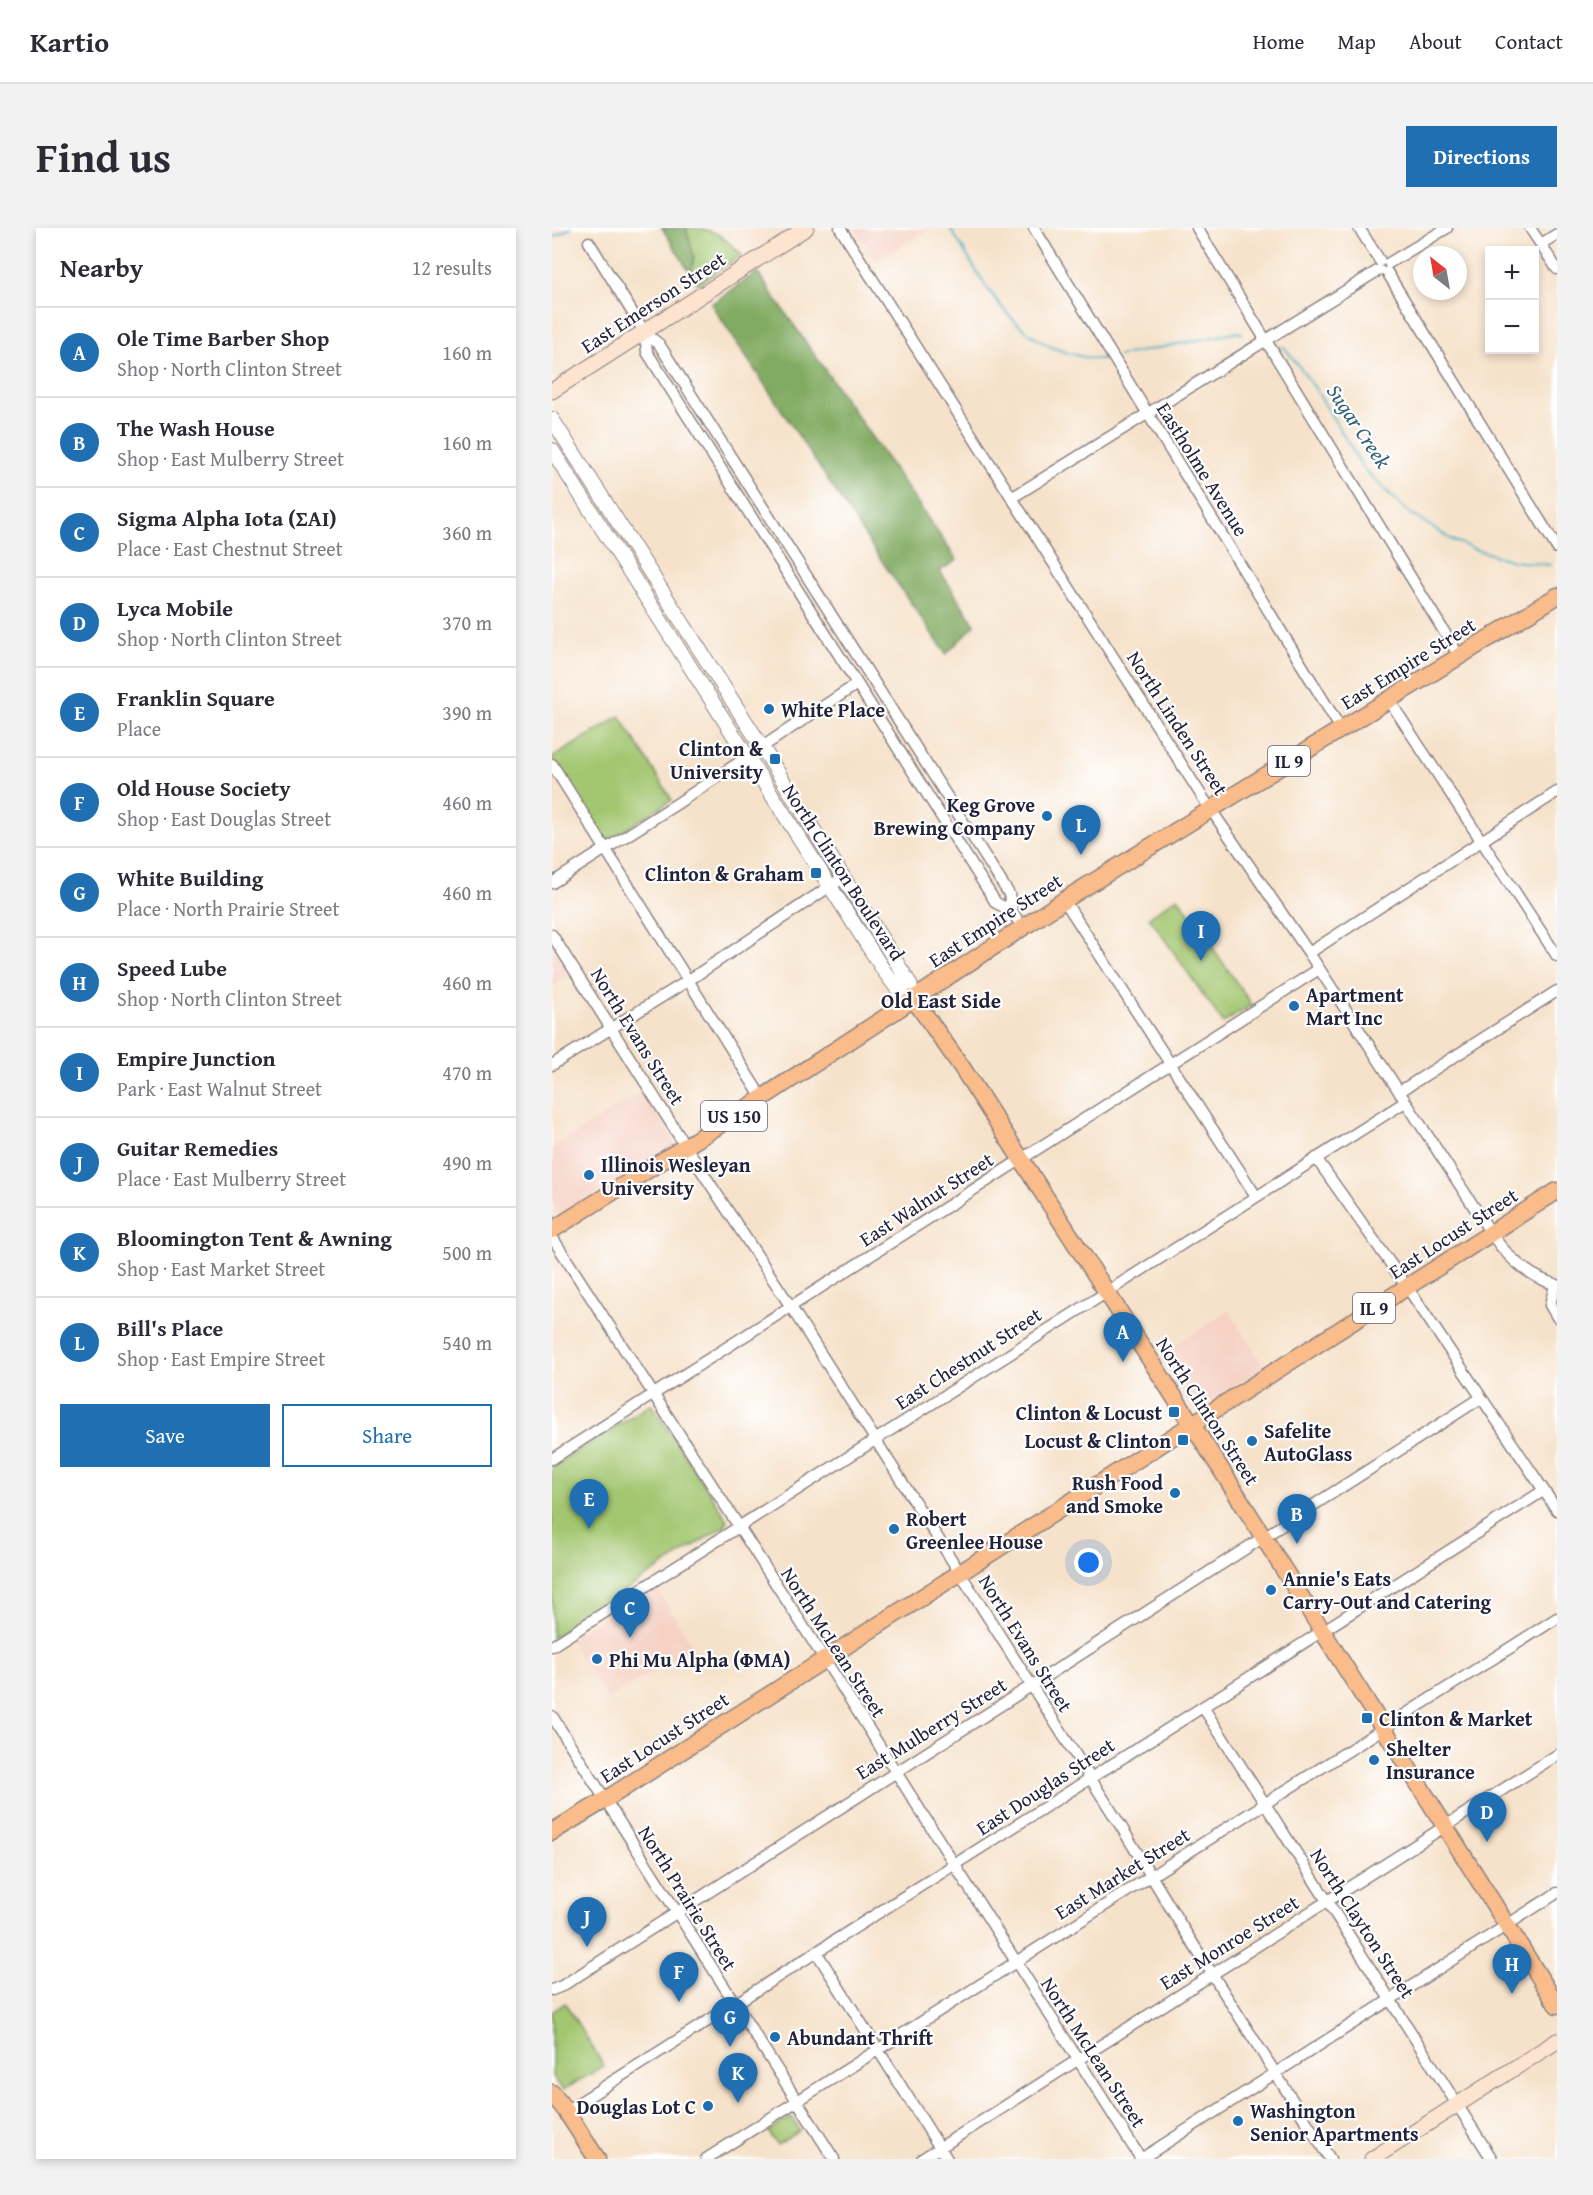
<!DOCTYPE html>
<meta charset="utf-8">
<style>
:root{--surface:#fff;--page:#f2f2f3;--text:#2b2b33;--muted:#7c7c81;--line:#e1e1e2;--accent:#1f6fb2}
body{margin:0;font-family:"Gentium Book Plus",serif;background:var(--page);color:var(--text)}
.controls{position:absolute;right:18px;top:18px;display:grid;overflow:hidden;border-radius:0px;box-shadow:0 3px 9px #0003}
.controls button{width:54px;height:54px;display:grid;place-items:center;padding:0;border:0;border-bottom:2px solid var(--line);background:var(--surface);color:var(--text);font:30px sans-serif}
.compass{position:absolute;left:861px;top:18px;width:54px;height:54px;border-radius:50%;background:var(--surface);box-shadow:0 3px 9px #0003;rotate:329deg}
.you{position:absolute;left:537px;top:1335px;width:21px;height:21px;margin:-15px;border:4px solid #fff;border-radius:50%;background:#1a73e8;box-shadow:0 0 0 9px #1a73e833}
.badge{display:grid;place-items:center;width:39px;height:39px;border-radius:50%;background:var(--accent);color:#fff;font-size:20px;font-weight:700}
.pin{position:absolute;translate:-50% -50px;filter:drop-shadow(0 2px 3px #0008)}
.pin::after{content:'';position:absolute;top:32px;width:21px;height:18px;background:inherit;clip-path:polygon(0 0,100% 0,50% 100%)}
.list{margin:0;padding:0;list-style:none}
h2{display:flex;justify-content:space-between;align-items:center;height:78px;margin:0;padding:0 24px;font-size:26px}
h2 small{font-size:20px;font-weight:400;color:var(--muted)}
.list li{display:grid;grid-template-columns:39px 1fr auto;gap:18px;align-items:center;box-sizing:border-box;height:90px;padding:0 24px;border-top:2px solid var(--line)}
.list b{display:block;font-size:22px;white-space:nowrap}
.list p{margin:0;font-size:20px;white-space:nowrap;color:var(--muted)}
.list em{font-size:20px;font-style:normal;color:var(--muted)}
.actions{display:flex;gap:12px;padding:18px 24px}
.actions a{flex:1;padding:14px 0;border:2px solid var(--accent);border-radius:0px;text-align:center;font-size:21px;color:var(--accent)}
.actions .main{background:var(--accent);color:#fff}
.map{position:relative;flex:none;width:1005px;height:1931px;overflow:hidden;border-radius:0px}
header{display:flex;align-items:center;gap:36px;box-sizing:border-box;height:84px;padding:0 30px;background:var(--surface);border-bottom:2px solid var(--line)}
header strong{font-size:28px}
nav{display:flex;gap:33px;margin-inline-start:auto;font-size:21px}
.intro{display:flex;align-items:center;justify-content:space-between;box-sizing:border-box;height:144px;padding:0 36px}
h1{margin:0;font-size:42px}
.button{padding:15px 27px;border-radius:0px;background:var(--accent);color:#fff;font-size:21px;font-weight:700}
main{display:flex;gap:36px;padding:0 36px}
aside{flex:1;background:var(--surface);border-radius:0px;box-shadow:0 3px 9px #0003}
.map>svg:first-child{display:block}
.built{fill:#f6d2c5}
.green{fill:#a3c670;stroke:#627456;stroke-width:1.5}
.forest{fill:#82ab62;stroke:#52664e;stroke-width:1.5}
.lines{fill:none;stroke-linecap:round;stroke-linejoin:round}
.stream{stroke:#44afc2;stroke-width:2}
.minor-casing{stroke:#8c8282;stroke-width:13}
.tertiary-casing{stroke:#8c8282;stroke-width:16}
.secondary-casing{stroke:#8c8282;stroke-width:17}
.primary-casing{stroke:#8c8282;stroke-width:19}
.minor{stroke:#fff;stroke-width:10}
.tertiary{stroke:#fff;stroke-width:14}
.secondary{stroke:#fde4d0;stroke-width:15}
.primary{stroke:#f9bc8a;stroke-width:16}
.poi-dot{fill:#1f6fb2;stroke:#fff;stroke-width:2}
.labels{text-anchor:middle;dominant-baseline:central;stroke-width:4.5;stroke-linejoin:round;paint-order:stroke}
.shield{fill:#fff;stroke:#646476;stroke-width:1.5}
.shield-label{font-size:18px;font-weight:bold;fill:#22223b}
.street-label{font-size:20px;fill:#22223b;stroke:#fff}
.poi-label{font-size:20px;font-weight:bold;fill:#22223b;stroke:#fff;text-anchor:start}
.water-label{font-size:21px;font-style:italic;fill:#316178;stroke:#fff}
.neighbourhood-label{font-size:21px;font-weight:bold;fill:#22223b;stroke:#fff}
</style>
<header>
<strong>Kartio</strong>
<nav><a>Home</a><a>Map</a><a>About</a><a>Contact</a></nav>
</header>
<div class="intro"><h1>Find us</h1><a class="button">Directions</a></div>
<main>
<aside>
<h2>Nearby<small>12 results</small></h2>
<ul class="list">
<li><span class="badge">A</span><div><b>Ole Time Barber Shop</b><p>Shop · North Clinton Street</p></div><em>160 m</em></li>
<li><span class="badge">B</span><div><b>The Wash House</b><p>Shop · East Mulberry Street</p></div><em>160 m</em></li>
<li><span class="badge">C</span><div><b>Sigma Alpha Iota (ΣΑΙ)</b><p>Place · East Chestnut Street</p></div><em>360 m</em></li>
<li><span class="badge">D</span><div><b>Lyca Mobile</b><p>Shop · North Clinton Street</p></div><em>370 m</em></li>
<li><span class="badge">E</span><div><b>Franklin Square</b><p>Place</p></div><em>390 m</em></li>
<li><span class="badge">F</span><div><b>Old House Society</b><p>Shop · East Douglas Street</p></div><em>460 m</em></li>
<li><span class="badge">G</span><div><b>White Building</b><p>Place · North Prairie Street</p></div><em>460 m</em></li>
<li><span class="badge">H</span><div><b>Speed Lube</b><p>Shop · North Clinton Street</p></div><em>460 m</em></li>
<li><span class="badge">I</span><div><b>Empire Junction</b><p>Park · East Walnut Street</p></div><em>470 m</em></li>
<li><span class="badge">J</span><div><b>Guitar Remedies</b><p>Place · East Mulberry Street</p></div><em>490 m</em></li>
<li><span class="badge">K</span><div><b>Bloomington Tent &amp; Awning</b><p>Shop · East Market Street</p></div><em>500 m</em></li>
<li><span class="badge">L</span><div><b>Bill's Place</b><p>Shop · East Empire Street</p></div><em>540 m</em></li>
</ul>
<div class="actions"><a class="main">Save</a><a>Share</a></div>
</aside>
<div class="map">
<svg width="1005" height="1931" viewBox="0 0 1005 1931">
<rect width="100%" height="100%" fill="#fff"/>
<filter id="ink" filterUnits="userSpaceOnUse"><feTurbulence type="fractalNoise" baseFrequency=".0167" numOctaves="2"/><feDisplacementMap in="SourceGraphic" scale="12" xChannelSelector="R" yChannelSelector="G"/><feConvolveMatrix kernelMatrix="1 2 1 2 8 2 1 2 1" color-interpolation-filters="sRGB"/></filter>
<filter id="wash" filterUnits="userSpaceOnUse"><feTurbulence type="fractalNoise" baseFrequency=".008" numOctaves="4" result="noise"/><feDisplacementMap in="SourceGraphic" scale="24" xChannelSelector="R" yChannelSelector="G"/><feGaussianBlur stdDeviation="1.35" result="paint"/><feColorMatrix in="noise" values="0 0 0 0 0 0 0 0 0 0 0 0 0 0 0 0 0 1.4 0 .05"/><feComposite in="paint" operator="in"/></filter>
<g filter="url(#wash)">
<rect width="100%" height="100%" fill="#f6e2ca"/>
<path class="built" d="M 302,0 L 378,0 L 324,33 Z
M 0,718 L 18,747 L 0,758 Z
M 92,862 L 124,917 L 8,988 L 0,975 L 0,920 Z
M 677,1082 L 713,1140 L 646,1182 L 641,1183 L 606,1128 Z
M 102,1356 L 141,1418 L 55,1472 L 17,1411 Z"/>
<path class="green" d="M 134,0 C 164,0 168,6 190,27 L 146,56 L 139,46 L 142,29 Z
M 68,488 L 120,572 L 54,614 L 0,530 Z
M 626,669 L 700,777 L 671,795 L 597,689 Z
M 99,1176 L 175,1291 L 174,1297 L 0,1410 L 0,1239 Z
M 13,1775 L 52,1838 L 11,1862 L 0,1849 L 0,1784 Z
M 239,1889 L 248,1903 L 225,1917 L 216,1903 Z"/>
<path class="forest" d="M 110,0 L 134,0 L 142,29 L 139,46 Z
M 205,44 L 405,332 L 388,343 L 423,397 L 394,426 L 323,323 L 159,76 Z"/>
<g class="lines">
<path class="stream" d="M 398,0 C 430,50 455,107 516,125 C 532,129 541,133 557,130
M 0,10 L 19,0
M 728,119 L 733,120 L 761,157 L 812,241 L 855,283 L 900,312 L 922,321 L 961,333 L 999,337
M 566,128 L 687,104 L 691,106"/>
</g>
</g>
<g filter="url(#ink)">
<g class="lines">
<defs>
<path id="minor" d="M 288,0 L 651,570 L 757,725 L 939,1005 C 955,1029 977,1049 1005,1057
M 482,0 L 789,501
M 645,0 L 907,428
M 807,0 L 828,33
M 978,0 L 1005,41
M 37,14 L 93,105 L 107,116 L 457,666 L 460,683 L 470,699
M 989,16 L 1005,6
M 837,35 L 895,0
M 835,44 L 1005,320
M 93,105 L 95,124 L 444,675 L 460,683
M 461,269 L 827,42
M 837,472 L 1005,728
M 0,536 L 210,870
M 0,655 L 126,575 L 305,456
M 512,672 L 704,968
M 0,707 L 134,919 L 239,1079 L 570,1600 L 629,1697 L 778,1931
M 757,725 L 1005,564
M 0,837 L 137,752 L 292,649
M 847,864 L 1005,763
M 764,930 L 855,1059 L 1005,1282
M 0,1009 L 273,1432 L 589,1931
M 1003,1057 L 998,1077 L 1005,1089
M 0,1231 L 767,741
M 0,1418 L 853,874
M 651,1479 L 940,1931
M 0,1488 L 282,1931
M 265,1725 L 395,1931
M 0,1762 L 10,1758 L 929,1170
M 14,1883 L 991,1263
M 154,1931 L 1005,1390
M 370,1931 L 1005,1527
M 589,1931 L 1005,1665"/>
<path id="tertiary" d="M 0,191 L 210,519 L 358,756 L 361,770
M 0,222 L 332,743 L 347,763 L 361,770"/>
<path id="secondary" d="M 0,163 L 254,0
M 820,1931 L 1005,1813"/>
<path id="primary" d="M 361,770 L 409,838 L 670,1243 L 1005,1777
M 0,1002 L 201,876 L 525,664 L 1005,368
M 0,1604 L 53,1572 L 1005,963
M 0,1865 L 14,1883 L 45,1931"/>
</defs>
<use href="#minor" class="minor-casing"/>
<use href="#tertiary" class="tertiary-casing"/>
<use href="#secondary" class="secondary-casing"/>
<use href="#primary" class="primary-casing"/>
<use href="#minor" class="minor"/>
<use href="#tertiary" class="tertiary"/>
<use href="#secondary" class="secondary"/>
<use href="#primary" class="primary"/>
</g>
</g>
<g class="poi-dot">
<circle cx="217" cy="481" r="6"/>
<rect x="217" y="525" width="12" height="12" rx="3"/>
<circle cx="495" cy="588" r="6"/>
<rect x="258" y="639" width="12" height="12" rx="3"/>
<circle cx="742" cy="778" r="6"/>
<circle cx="37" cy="947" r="6"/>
<rect x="616" y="1178" width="12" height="12" rx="3"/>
<rect x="625" y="1206" width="12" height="12" rx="3"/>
<circle cx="700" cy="1213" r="6"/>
<circle cx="623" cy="1265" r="6"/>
<circle cx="342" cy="1301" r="6"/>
<circle cx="719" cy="1362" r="6"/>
<circle cx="45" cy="1431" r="6"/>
<rect x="809" y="1484" width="12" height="12" rx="3"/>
<circle cx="822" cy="1532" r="6"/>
<circle cx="223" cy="1809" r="6"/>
<circle cx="156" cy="1878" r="6"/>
<circle cx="686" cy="1893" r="6"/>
</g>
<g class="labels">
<g class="shield">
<rect x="716" y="518" width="42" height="30" rx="4.5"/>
<rect x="149" y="873" width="66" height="30" rx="4.5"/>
<rect x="801" y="1065" width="42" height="30" rx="4.5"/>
</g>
<g class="shield-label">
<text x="737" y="533">IL 9</text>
<text x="182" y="888">US 150</text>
<text x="822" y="1080">IL 9</text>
</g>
<g class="street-label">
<text transform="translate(101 74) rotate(-33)">East Emerson Street</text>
<text transform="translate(651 241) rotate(58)">Eastholme Avenue</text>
<text transform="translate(856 435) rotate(-32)">East Empire Street</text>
<text transform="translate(626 495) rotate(57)">North Linden Street</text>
<text transform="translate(292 644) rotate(57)">North Clinton Boulevard</text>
<text transform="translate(443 692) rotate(-33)">East Empire Street</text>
<text transform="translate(86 808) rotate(58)">North Evans Street</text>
<text transform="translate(374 971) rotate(-33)">East Walnut Street</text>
<text transform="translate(901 1005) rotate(-33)">East Locust Street</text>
<text transform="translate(416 1130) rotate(-33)">East Chestnut Street</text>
<text transform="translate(656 1183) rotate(57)">North Clinton Street</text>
<text transform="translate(282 1414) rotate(57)">North McLean Street</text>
<text transform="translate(474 1415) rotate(58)">North Evans Street</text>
<text transform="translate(379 1500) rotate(-32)">East Mulberry Street</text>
<text transform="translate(112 1509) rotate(-33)">East Locust Street</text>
<text transform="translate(493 1558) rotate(-33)">East Douglas Street</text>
<text transform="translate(570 1645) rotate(-32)">East Market Street</text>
<text transform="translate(136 1670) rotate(58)">North Prairie Street</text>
<text transform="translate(811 1695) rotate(57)">North Clayton Street</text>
<text transform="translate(677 1714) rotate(-32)">East Monroe Street</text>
<text transform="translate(542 1824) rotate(57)">North McLean Street</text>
</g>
<g class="poi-label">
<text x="229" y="481">White Place</text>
<text x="211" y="520" text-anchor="end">Clinton &amp;<tspan x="211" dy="23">University</tspan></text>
<text x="483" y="576" text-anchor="end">Keg Grove<tspan x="483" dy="23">Brewing Company</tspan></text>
<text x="252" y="645" text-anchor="end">Clinton &amp; Graham</text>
<text x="754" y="766">Apartment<tspan x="754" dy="23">Mart Inc</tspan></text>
<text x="49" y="936">Illinois Wesleyan<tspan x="49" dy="23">University</tspan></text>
<text x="610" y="1184" text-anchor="end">Clinton &amp; Locust</text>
<text x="712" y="1202">Safelite<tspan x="712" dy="23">AutoGlass</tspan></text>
<text x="619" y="1212" text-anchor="end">Locust &amp; Clinton</text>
<text x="611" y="1254" text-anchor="end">Rush Food<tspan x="611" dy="23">and Smoke</tspan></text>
<text x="354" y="1290">Robert<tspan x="354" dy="23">Greenlee House</tspan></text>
<text x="731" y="1350">Annie's Eats<tspan x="731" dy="23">Carry-Out and Catering</tspan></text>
<text x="57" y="1431">Phi Mu Alpha (ΦΜΑ)</text>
<text x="827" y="1490">Clinton &amp; Market</text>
<text x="834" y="1520">Shelter<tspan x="834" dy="23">Insurance</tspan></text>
<text x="235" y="1809">Abundant Thrift</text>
<text x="144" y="1878" text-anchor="end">Douglas Lot C</text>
<text x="698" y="1882">Washington<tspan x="698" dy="23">Senior Apartments</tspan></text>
</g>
<g class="water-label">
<text transform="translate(807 198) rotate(56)">Sugar Creek</text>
</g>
<g class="neighbourhood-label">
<text x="389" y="772">Old East Side</text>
</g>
</g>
</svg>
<div class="controls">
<button>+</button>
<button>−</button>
</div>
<svg class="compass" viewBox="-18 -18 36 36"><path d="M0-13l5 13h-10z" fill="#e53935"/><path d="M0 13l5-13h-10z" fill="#7c7c81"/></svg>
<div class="you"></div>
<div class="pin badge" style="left:571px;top:1134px">A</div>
<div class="pin badge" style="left:745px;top:1316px">B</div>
<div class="pin badge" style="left:78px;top:1410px">C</div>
<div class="pin badge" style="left:935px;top:1614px">D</div>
<div class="pin badge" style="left:37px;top:1301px">E</div>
<div class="pin badge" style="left:127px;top:1774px">F</div>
<div class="pin badge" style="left:178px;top:1819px">G</div>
<div class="pin badge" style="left:960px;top:1766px">H</div>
<div class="pin badge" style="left:649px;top:733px">I</div>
<div class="pin badge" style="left:35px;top:1719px">J</div>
<div class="pin badge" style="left:186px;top:1875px">K</div>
<div class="pin badge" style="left:529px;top:627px">L</div>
</div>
</main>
